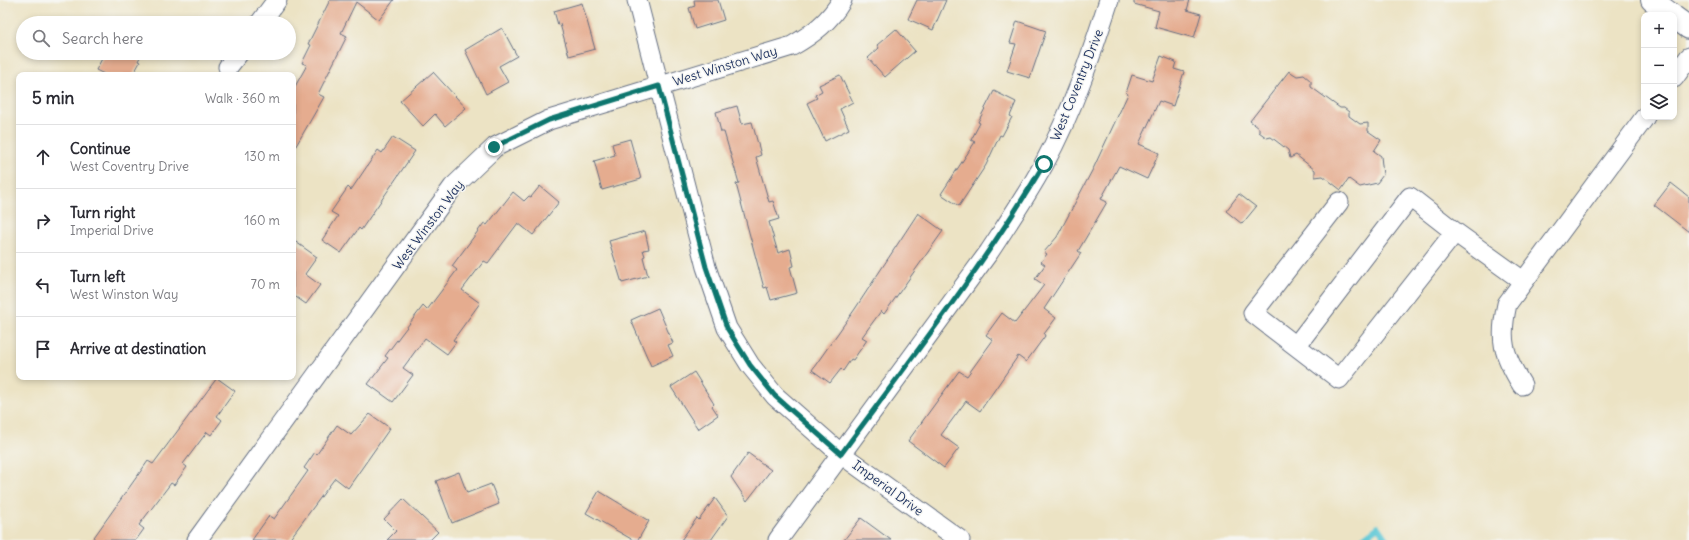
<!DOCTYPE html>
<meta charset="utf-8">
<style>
:root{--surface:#fff;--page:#f7f7f7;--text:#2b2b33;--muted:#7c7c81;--line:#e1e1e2}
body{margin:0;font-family:Delius,sans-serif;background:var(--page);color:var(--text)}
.controls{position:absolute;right:12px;top:12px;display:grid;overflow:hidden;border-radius:8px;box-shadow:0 2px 6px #0003}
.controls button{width:36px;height:36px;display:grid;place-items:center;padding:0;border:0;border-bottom:1px solid var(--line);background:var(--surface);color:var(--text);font:20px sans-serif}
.stop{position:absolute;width:12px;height:12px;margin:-9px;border:3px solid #0f766e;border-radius:50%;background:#fff}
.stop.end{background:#0f766e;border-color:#fff;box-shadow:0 1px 4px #0008}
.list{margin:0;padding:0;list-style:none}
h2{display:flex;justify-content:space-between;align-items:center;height:52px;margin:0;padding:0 16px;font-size:17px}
h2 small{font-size:13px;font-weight:400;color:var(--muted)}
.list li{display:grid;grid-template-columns:26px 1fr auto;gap:12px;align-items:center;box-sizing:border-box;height:64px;padding:0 16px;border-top:1px solid var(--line)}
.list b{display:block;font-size:15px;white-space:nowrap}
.list p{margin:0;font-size:13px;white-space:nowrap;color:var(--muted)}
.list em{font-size:13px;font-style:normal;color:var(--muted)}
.icon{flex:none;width:22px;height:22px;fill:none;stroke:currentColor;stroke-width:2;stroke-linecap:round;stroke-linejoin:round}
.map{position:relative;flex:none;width:1689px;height:540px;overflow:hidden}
.search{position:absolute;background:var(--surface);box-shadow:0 2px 6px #0003;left:16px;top:16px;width:280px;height:44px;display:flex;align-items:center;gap:10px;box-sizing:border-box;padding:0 14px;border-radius:22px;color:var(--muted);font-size:15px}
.panel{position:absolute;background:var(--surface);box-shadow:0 2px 6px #0003;left:16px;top:72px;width:280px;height:308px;border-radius:8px}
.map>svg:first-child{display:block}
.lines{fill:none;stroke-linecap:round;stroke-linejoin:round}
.stream{stroke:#5dc8d6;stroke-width:5.5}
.building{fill:#e5ac8f}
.minor-casing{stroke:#646e82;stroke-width:21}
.major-casing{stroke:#646e82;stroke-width:24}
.minor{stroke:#fff;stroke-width:19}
.major{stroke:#fff;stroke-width:22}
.route{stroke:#0f766e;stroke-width:5}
.labels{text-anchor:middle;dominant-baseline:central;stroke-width:3;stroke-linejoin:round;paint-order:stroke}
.street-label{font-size:13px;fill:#1b2f5e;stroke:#f6f6f2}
</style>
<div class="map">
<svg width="1689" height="540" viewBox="0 0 1689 540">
<rect width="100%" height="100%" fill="#f6f6f2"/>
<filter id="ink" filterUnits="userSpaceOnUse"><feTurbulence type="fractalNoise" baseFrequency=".025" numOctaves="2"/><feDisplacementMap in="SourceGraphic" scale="8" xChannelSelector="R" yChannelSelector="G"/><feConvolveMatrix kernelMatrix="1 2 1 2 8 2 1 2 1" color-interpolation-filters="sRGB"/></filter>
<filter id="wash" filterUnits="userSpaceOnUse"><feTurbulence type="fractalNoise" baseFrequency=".012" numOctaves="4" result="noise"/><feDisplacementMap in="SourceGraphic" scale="16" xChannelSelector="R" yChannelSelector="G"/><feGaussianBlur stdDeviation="0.9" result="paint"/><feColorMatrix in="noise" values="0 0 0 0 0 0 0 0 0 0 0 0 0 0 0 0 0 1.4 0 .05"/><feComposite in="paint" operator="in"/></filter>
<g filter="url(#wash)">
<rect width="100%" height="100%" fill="#ece3c4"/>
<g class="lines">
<path class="stream" d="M 1361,540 L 1378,527 L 1387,540"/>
</g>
<g id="blocks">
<path class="building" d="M 330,0 L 394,0 L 379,20 L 356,2 L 341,33 L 347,36 L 318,94 L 324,97 L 293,151 L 293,90 L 307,65 L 302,63 L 311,45 L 308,44 Z
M 694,0 L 718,0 L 724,20 L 695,29 L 689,8 L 695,6 Z
M 917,0 L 946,0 L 933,30 L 908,19 Z
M 1134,0 L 1190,0 L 1187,10 L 1201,14 L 1194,38 L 1155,27 L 1159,11 L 1134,4 Z
M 582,3 L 595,49 L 569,56 L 560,24 L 558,25 L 554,11 Z
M 1017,21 L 1046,31 L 1030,78 L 1007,71 L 1016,44 L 1010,43 Z
M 502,28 L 517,56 L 499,66 L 508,82 L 486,94 L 465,50 Z
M 896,29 L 915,51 L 885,77 L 868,58 L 879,48 L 877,45 Z
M 105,53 L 142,53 L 138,61 L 140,62 L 133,75 L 106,75 L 96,70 Z
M 1161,56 L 1176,62 L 1174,69 L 1184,72 L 1173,106 L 1159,101 L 1139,144 L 1159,153 L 1147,179 L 1119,166 L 1101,199 L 1107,202 L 1078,251 L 1081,253 L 1044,309 L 1056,318 L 1044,334 L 1045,336 L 1026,362 L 1018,356 L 980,411 L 966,401 L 941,435 L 959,448 L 944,468 L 908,441 L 959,371 L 967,376 L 993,340 L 986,335 L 1002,313 L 1015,323 L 1044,285 L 1035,279 L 1045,265 L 1041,262 L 1047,254 L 1044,252 L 1057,237 L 1094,167 L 1128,94 L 1126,93 L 1132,75 L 1152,81 Z
M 1289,71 L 1297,76 L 1304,75 L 1311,81 L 1311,87 L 1340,108 L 1344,108 L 1349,112 L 1349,116 L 1360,124 L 1368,123 L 1368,131 L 1381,140 L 1374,151 L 1381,156 L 1383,175 L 1377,183 L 1360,187 L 1349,179 L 1341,190 L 1323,176 L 1315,177 L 1315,170 L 1296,155 L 1290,158 L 1288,150 L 1271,137 L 1267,138 L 1259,132 L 1259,128 L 1250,121 Z
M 433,72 L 466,108 L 445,126 L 435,114 L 423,126 L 400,101 Z
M 840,75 L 853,102 L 840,109 L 849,129 L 825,141 L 807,103 L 817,98 L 815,95 L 822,91 L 819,85 Z
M 994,91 L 1016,102 L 1010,116 L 1012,117 L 1002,136 L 1000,135 L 986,165 L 959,206 L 941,194 L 975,142 L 971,140 L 980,123 L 978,122 Z
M 737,106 L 742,124 L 752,122 L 761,155 L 756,157 L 769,202 L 773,201 L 779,219 L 769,222 L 778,253 L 790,249 L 794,266 L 790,267 L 797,293 L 771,300 L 767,287 L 764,288 L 736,184 L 739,183 L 724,132 L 721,132 L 716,112 Z
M 393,137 L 415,151 L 361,230 L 359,228 L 341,253 L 322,240 L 338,216 L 331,212 L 348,187 L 351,190 L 378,150 L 382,153 Z
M 630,139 L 641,179 L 602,190 L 594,161 L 615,155 L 612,144 Z
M 1671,183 L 1689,197 L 1689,232 L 1654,205 Z
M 540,186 L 559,202 L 533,235 L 518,223 L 488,263 L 484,261 L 462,290 L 480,303 L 453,340 L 456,342 L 447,354 L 425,338 L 403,368 L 413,375 L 393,402 L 368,384 L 388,358 L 385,356 L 400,336 L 423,306 L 427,310 L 457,270 L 452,266 L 484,223 L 487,225 L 513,192 L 524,201 L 529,196 L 531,197 Z
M 1239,194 L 1256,207 L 1242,224 L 1226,211 Z
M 918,213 L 943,231 L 884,314 L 881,311 L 862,337 L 867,340 L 853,360 L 851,359 L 843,371 L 841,369 L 830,383 L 812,370 L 855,309 Z
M 645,231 L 649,249 L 643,250 L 645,256 L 643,257 L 648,276 L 622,283 L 609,241 Z
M 293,240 L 317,257 L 305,274 L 320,285 L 306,304 L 293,295 Z
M 658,308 L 673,343 L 668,345 L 673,356 L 651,366 L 631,320 Z
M 694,372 L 714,404 L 712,406 L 718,415 L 698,429 L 671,387 Z
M 217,378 L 235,391 L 217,416 L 222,420 L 211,435 L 207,432 L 183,464 L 187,467 L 174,485 L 171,483 L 139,525 L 144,529 L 136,540 L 92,540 L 148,461 L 153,464 Z
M 370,414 L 390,428 L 348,488 L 335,478 L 289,540 L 252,540 L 269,516 L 274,519 L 308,471 L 304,468 L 315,452 L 317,454 L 337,425 L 351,435 Z
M 748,453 L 771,470 L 747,501 L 731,477 Z
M 459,472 L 467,493 L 491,484 L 499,504 L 452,523 L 436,481 Z
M 599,491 L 649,521 L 638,540 L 633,540 L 586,513 Z
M 715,498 L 728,516 L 711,540 L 681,540 L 697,518 L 699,520 Z
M 403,499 L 438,532 L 430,540 L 387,540 L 396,531 L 384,519 Z
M 861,518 L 891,540 L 844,540 Z"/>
</g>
</g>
<g filter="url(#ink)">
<use href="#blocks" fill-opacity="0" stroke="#646e82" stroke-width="1"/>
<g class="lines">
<defs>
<path id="minor" d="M 637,0 L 706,267 L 727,328 L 750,365 L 775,396 L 841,454 L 960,540
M 260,23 L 277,0
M 228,67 L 239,53
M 1674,78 L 1689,57
M 1339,202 L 1253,313 L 1339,379 L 1455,232 L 1523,281
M 1296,346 L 1410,197 L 1455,232
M 1522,385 C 1503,354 1499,340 1507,304 L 1645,117
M 197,540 L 453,187 L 495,147 L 549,120 L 792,46 C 813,34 830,21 842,0
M 778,540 L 989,252 C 1008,223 1027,195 1044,164 C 1072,112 1091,56 1109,0"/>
<path id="major" d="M 1652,0 L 1672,15
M 1674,17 L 1689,28"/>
</defs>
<use href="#minor" class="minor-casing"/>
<use href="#major" class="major-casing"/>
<use href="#minor" class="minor"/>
<use href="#major" class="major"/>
</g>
</g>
<g class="lines" filter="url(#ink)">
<path class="route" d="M 494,147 L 549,120 L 659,86 L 706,267 L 727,328 L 750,365 L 775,396 L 841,454 C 911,359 984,265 1044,164"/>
</g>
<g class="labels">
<g class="street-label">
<text transform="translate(725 66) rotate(-17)">West Winston Way</text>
<text transform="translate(1077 85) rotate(-68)">West Coventry Drive</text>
<text transform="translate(428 225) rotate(-53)">West Winston Way</text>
<text transform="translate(888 488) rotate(36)">Imperial Drive</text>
</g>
</g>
</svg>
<div class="controls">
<button>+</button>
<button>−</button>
<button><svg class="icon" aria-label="layers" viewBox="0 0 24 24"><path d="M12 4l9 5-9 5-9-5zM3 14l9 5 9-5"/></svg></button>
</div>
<div class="stop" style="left:1044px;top:164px"></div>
<div class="stop end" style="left:494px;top:147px"></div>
<div class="search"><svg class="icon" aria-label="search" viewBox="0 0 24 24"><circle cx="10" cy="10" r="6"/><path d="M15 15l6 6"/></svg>Search here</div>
<section class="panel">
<h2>5 min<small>Walk · 360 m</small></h2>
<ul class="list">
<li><svg class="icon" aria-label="ahead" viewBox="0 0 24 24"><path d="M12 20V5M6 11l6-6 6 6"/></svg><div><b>Continue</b><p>West Coventry Drive</p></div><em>130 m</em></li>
<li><svg class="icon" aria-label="right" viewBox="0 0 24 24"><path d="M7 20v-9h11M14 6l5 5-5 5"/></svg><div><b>Turn right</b><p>Imperial Drive</p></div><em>160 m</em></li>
<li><svg class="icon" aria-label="left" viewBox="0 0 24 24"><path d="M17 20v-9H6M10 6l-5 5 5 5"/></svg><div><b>Turn left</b><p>West Winston Way</p></div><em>70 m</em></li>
<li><svg class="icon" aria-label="arrive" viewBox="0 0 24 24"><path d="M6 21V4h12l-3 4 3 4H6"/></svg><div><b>Arrive at destination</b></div></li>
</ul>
</section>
</div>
